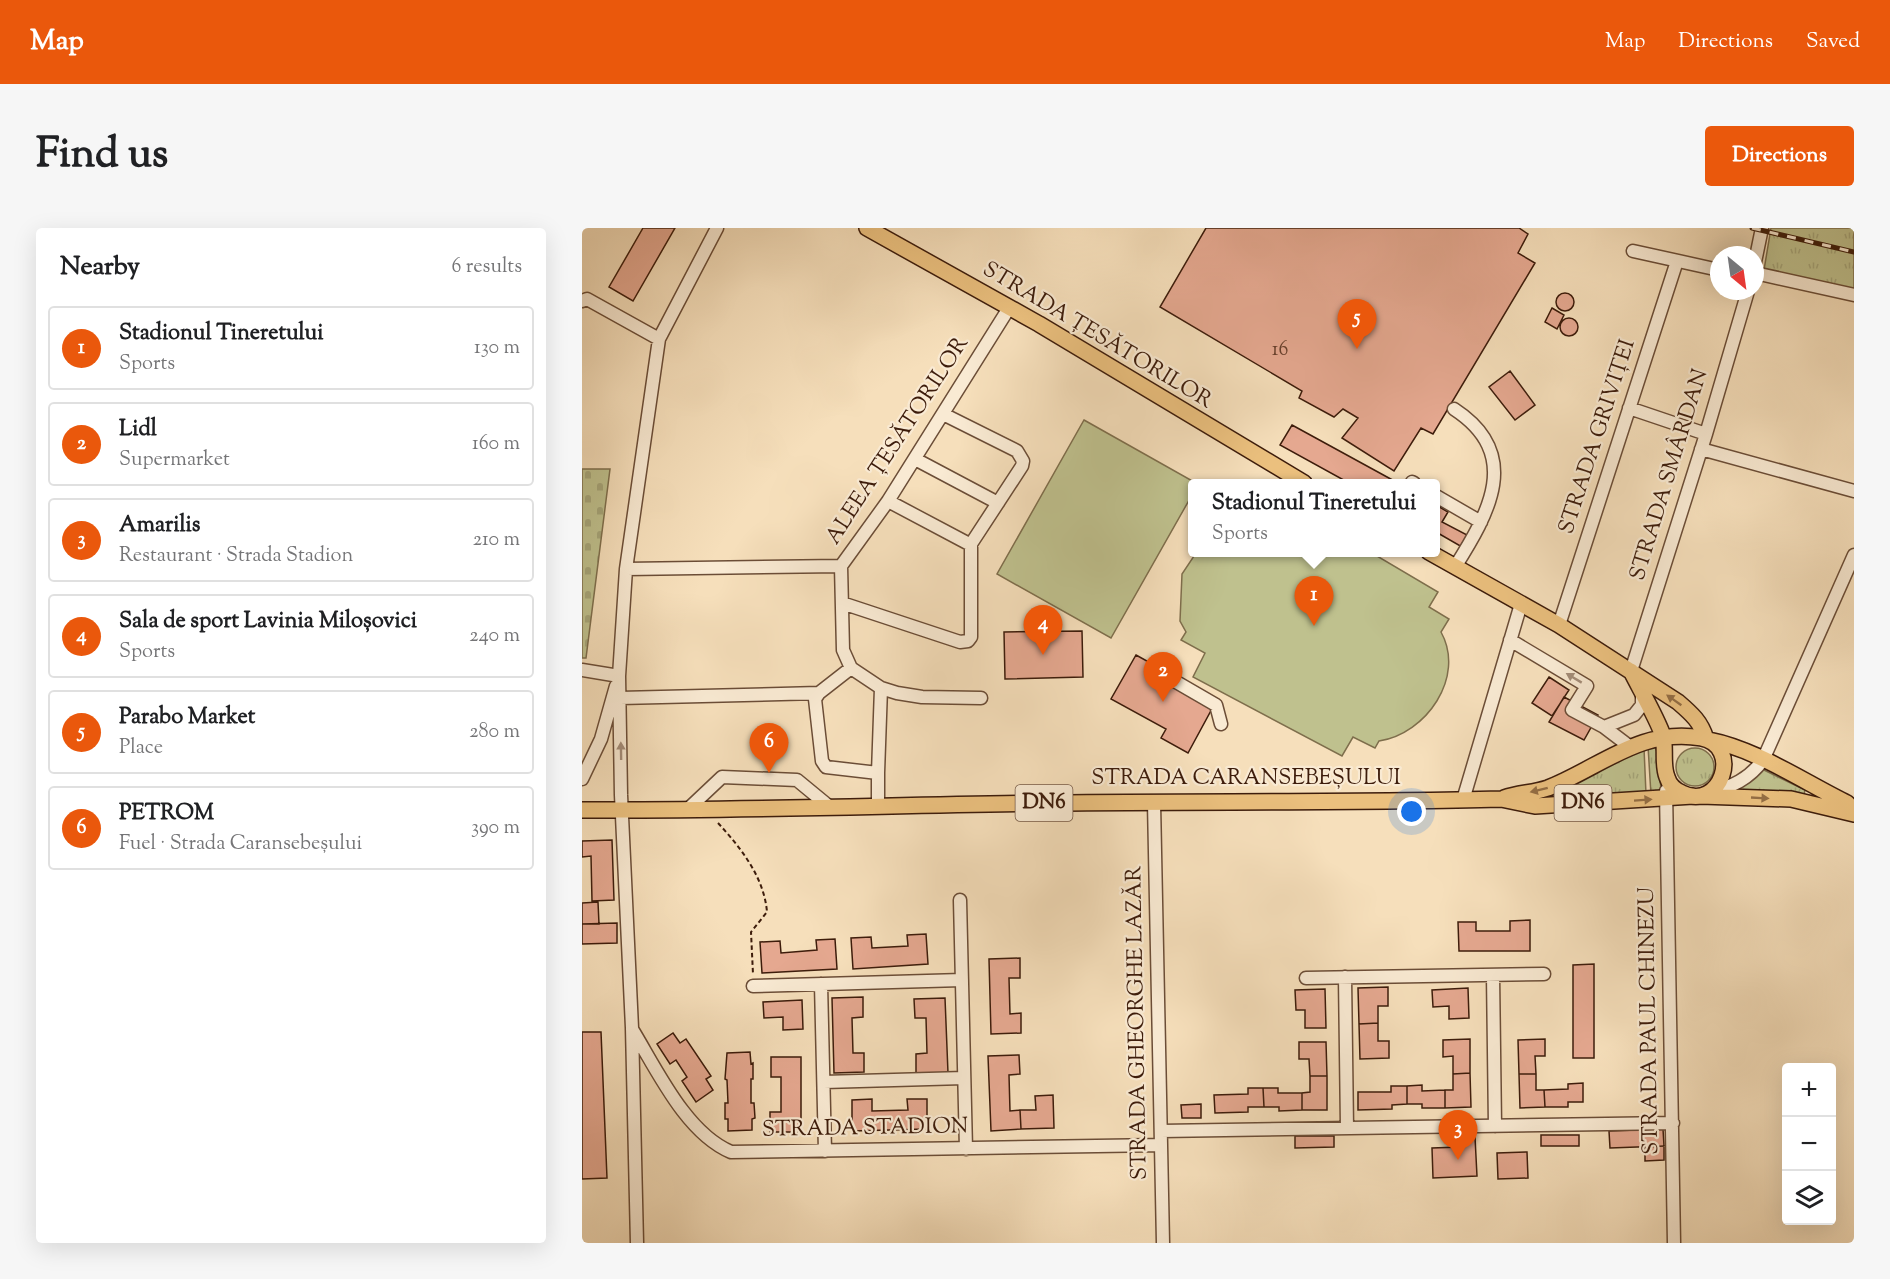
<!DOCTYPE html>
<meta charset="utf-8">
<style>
:root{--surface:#fff;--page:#f6f6f6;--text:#202124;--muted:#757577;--line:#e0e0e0;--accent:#ea580c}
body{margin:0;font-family:"Sorts Mill Goudy",serif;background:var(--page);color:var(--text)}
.controls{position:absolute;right:18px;bottom:18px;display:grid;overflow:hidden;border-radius:6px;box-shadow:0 6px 24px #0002}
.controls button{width:54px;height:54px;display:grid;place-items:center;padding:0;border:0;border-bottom:2px solid var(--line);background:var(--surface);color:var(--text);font:30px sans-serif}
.compass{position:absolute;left:1128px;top:18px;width:54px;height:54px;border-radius:50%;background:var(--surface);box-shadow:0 6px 24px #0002;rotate:151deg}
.you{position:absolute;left:830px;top:584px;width:21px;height:21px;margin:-15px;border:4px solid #fff;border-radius:50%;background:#1a73e8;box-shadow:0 0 0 9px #1a73e833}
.badge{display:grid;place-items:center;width:39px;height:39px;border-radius:50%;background:var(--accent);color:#fff;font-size:20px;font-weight:700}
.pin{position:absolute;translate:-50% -50px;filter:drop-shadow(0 2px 3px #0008)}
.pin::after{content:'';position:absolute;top:32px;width:21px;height:18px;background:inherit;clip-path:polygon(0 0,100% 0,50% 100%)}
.popup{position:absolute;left:606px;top:251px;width:252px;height:78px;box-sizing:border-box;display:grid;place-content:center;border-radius:6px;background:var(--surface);filter:drop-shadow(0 2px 4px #0005);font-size:20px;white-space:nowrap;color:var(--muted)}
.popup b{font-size:22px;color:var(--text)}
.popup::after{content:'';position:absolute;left:50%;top:100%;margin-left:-12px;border:12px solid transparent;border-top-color:var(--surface)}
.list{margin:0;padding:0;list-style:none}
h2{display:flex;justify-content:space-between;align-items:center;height:78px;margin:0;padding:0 24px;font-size:26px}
h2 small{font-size:20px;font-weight:400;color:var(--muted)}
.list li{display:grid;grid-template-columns:39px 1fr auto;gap:18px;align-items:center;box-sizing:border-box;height:84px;margin:0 12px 12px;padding:0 12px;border:2px solid var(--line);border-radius:6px}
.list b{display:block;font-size:22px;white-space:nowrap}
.list p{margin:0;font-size:20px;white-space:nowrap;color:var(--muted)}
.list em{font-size:20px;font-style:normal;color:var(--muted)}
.icon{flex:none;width:33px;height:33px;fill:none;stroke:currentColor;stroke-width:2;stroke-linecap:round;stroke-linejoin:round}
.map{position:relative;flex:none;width:1272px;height:1015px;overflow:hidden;border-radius:6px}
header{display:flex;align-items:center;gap:36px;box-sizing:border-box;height:84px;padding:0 30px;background:var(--accent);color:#fff}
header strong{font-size:28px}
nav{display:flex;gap:33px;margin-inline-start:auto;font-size:21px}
.intro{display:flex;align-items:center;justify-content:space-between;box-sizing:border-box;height:144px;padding:0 36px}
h1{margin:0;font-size:42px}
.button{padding:15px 27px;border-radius:6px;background:var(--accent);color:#fff;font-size:21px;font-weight:700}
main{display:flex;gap:36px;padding:0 36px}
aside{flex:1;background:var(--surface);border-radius:6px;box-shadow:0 6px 24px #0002}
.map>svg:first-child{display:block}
.grass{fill:url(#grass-tufts);stroke:#7e6e4c;stroke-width:1.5}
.cemetery{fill:url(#cemetery-stones);stroke:#7e6e4c;stroke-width:1.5}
.pitch{fill:#bfc18e;stroke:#7e6e4c;stroke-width:1.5}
.building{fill:#e5a890;stroke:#3d1c0b;stroke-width:1.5}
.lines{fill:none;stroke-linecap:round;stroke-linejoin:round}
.minor-casing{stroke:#6b4d37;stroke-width:15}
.major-casing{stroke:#3d1c0b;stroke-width:18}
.path{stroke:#3d1c0b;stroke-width:2;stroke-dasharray:4.5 3;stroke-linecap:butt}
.minor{stroke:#f9ead3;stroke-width:12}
.major{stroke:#ebc07e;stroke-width:15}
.rail-casing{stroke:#3d1c0b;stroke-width:5}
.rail{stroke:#f9ead3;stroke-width:3;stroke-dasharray:9;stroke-linecap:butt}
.oneway{fill:#a48d79}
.oneway2{fill:#946e44}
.labels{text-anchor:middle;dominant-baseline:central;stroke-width:4.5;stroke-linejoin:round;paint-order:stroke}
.number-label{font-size:20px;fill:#673f2c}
.shield{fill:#f9ead3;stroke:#755a47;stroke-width:1.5}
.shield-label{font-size:21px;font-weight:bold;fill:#3d1c0b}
.street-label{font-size:22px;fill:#3d1c0b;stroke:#f9ead3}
</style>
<header>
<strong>Map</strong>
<nav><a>Map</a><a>Directions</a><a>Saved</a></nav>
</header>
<div class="intro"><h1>Find us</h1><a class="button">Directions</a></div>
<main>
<aside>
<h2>Nearby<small>6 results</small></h2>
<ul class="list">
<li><span class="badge">1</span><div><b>Stadionul Tineretului</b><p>Sports</p></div><em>130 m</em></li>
<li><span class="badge">2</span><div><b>Lidl</b><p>Supermarket</p></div><em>160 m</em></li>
<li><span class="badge">3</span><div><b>Amarilis</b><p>Restaurant · Strada Stadion</p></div><em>210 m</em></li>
<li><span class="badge">4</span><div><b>Sala de sport Lavinia Miloșovici</b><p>Sports</p></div><em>240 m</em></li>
<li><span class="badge">5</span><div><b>Parabo Market</b><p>Place</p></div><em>280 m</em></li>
<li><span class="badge">6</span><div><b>PETROM</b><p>Fuel · Strada Caransebeșului</p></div><em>390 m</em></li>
</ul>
</aside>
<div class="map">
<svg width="1272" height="1015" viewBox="0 0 1272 1015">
<defs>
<pattern id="grass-tufts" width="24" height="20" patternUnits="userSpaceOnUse" patternTransform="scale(1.5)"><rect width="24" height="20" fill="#bfc18e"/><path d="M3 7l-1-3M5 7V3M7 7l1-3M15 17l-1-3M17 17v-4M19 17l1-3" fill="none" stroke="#a5a579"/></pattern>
<pattern id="cemetery-stones" width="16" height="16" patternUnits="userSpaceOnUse" patternTransform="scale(1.5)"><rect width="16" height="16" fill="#bfc18e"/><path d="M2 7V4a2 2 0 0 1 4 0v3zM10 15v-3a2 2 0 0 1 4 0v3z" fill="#a5a579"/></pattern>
</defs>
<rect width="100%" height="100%" fill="#f6dfbb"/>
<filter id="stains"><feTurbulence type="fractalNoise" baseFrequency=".00333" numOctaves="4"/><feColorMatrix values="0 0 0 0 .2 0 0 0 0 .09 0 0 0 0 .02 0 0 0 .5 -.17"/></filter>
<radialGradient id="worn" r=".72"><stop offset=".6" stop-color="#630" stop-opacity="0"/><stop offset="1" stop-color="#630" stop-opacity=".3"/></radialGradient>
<path class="grass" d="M 1189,0 L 1272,0 L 1272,61 L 1182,42 Z
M 1072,517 L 1077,528 L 1079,564 L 1069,567 L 1066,518 Z
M1094 539a19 19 0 1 1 38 0a19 19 0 1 1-38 0Z
M 1062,520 L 1064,566 L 960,569 Z
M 1180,541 L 1223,562 L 1222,567 L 1151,562 L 1167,554 Z"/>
<path class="cemetery" d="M 0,241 L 28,241 L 4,430 L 0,430 Z"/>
<path class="pitch" d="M 502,192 L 614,255 L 610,255 L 610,267 L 529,410 L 415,346 Z
M 614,325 L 790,325 L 856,364 L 847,379 L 867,391 L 859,404 C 884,449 844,506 797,513 L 793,520 L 771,509 L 760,528 L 611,449 L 623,425 L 599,412 L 604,404 L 598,393 L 600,346 Z"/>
<path class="building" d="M 61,0 L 93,0 L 51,73 L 27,59 Z
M 624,0 L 937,0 L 946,6 L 936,25 L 953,35 L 851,206 L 839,200 L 812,243 L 760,210 L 776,190 L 761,181 L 752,189 L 717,170 L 720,163 L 578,79 Z
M974 74a9 9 0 1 1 18 0a9 9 0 1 1-18 0Z
M 970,80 L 982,87 L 975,101 L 963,94 Z
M978 99a9 9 0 1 1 18 0a9 9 0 1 1-18 0Z
M 928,143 L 953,177 L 933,192 L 907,159 Z
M 710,197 L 816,255 L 767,255 L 698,217 Z
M 854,277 L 866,284 L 860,294 L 887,308 L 880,319 L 854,304 Z
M 500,403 L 501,449 L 423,451 L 422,404 Z
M 554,427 L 574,438 L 571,444 L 632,477 L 606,525 L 579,510 L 584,501 L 529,471 Z
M 967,449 L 987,462 L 970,488 L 950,475 Z
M 982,469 L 1016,487 L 1002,512 L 967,494 Z
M 30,612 L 32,672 L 10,673 L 9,628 L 0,629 L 0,613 Z
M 16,674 L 17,696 L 0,696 L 0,675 Z
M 948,692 L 948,723 L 877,723 L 876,694 L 894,694 L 894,703 L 928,703 L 928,693 Z
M 35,695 L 35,715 L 0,716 L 0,696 Z
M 344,706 L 346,736 L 271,741 L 269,710 L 289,709 L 290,720 L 326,718 L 325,707 Z
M 253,711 L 255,741 L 180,745 L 178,714 L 198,713 L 199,725 L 235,722 L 234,712 Z
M 438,730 L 438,750 L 427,750 L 428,786 L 439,785 L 439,805 L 409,806 L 407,731 Z
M 1012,736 L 1012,830 L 991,830 L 991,737 Z
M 806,759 L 806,778 L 796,778 L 796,795 L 777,796 L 776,760 Z
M 886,760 L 887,790 L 867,791 L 867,778 L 851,779 L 850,762 Z
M 743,761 L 744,800 L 723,800 L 723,782 L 714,782 L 713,762 Z
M 281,769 L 281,789 L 270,790 L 271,825 L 282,825 L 282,844 L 252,845 L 250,770 Z
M 363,770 L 366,845 L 334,846 L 334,826 L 345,825 L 344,790 L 333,790 L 332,771 Z
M 220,772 L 221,801 L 201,802 L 201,789 L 182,790 L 181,774 Z
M 796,795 L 796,813 L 807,813 L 807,830 L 778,831 L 777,796 Z
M 0,804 L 19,804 L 25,950 L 0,951 Z
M 91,805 L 98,815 L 104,811 L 129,848 L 124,851 L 131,862 L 114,874 L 100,853 L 105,849 L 94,832 L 88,836 L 75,816 Z
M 888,811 L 888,845 L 871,846 L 871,828 L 861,829 L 861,812 Z
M 963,811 L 963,828 L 953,828 L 954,846 L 937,846 L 936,812 Z
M 717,814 L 744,814 L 745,848 L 728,848 L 727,831 L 717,831 Z
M 168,824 L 169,836 L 171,835 L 171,851 L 169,851 L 169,875 L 172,875 L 173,890 L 170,891 L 170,902 L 146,903 L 146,891 L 143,891 L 143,875 L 146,875 L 145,852 L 143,851 L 145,825 Z
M 437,827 L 438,846 L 427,847 L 428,883 L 438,882 L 439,901 L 409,903 L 406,828 Z
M 189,829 L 219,829 L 219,904 L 188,904 L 188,884 L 199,884 L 199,849 L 189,849 Z
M 888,845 L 889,879 L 863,880 L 863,862 L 871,862 L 871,846 Z
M 937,846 L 954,846 L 954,862 L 962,862 L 963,879 L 938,880 Z
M 728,848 L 745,848 L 745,882 L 720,882 L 720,865 L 728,864 Z
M 1001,855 L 1001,874 L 986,874 L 986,879 L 963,879 L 962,862 L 986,861 L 986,856 Z
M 840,857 L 840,863 L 863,862 L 863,880 L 840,880 L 840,876 L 825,876 L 825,858 Z
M 809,858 L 825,858 L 825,876 L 810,877 L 810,881 L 776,882 L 776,864 L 809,864 Z
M 666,860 L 681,860 L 682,879 L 666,879 L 666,884 L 633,885 L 632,867 L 666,866 Z
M 681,860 L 696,860 L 696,865 L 720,865 L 720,882 L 697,883 L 697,879 L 682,879 Z
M 471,867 L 472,900 L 439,901 L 438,882 L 454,882 L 453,868 Z
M 290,871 L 290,883 L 326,882 L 325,871 L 345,871 L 345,901 L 270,903 L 270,872 Z
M 619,876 L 619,890 L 600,890 L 599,877 Z
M 1081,901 L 1082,918 L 1028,920 L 1027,903 Z
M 959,907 L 997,907 L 997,918 L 959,918 Z
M 713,908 L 752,908 L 752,919 L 713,920 Z
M 893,909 L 895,948 L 851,950 L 850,920 L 878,919 L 877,910 Z
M 1082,918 L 1082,932 L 1063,933 L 1063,919 Z
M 945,924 L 946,950 L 916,951 L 915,925 Z"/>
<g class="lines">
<defs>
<path id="minor" d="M 1051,23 L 1137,42
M 1173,34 L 1180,0
M 1173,45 L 1272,67
M 0,73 L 5,71 L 77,111
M 1047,180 L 1124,206
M 872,181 C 941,226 907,285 873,339
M 361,186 L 435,223 L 441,233 L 440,238 L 389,316
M 1119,221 L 1272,263
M 333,231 L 416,275
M 830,254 L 832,255
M 854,268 L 899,294
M 259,338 L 261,422 L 269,440 L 299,460 L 315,465 L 340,469 L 399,470
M 44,341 L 259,338 L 306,273 L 427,80
M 260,375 L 378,414 L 386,413 L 389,409 L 389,317 L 306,273
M 977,397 L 1095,33
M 928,412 L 1005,458 L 990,482 L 1022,499 L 1047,518
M 269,440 L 237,465 L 233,471 L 240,533 L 244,539 L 296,545 L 296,579
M 0,442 L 37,448
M 1049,443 L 1124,206 L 1166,63
M 577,444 L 634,477 L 639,496
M 38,470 L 237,465
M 1022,499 L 1052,487 L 1060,477 L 1060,466
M 296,545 L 299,460
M 0,551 L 19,511 L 34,458
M 1084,563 L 1092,1015
M 1128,564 C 1150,559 1167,551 1181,532 L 1272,327
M 881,572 L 939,376
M 572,575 L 581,1015
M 105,582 L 140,549 L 215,552 L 249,580
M 378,672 L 384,921
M 911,747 L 913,898
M 763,749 L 765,900
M 724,750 L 962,746
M 239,756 L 243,923
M 171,758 L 380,752
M 50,801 C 75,842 104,905 149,924 L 579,917
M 242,854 L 382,850
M 579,903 L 1091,895
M 55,1015 L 50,800 L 39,567 L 37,448 L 44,341 L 77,111 L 135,0"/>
<path id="major" d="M 285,0 L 457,96 L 722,255
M 847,324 L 977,397 L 1096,474 C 1110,486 1119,494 1124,511
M 1127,512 C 1174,521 1222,554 1265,575 L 1272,582
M 1119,568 L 1209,571 L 1272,586
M 922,570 C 936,565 952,565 966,560 C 1017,540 1060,499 1119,510 C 1161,518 1139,584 1100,565 C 1093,562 1087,556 1085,549 C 1080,537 1084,521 1081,508 C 1075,490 1058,461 1049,443
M 0,582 C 157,583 314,577 471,575 C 620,573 770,575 919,571 L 953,578 L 1111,568"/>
</defs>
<use href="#minor" class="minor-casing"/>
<use href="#major" class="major-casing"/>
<path class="path" d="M 136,595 C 159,620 182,649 185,684 L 169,704 L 171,746"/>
<use href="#minor" class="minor"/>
<use href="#major" class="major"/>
<defs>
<path id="rail" d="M 1170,0 L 1272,24"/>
</defs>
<use href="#rail" class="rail-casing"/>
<use href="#rail" class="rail"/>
</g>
<defs><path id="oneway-solid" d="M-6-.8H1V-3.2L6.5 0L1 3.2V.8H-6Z" transform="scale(1.5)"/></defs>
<g class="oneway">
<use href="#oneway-solid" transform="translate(992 450) rotate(-149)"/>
<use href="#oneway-solid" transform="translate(39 523) rotate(-91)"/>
</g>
<g class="oneway2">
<use href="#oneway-solid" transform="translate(1092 472) rotate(-145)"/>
<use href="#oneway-solid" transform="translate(957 562) rotate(166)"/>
<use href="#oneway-solid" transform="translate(1178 570) rotate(3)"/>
<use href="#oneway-solid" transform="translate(1061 572) rotate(-4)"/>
</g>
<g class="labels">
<g class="number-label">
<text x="698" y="122">16</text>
</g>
<g class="shield">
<rect x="433.5" y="557" width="57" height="36" rx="4.5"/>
<rect x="972.5" y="557" width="57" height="36" rx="4.5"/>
</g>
<g class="shield-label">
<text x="462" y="575">DN6</text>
<text x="1001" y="575">DN6</text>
</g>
<g class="street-label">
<text transform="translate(515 108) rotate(31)">STRADA ȚESĂTORILOR</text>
<text transform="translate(1016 209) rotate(-72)">STRADA GRIVIȚEI</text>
<text transform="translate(316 213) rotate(-57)">ALEEA ȚESĂTORILOR</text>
<text transform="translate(1088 247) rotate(-73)">STRADA SMÂRDAN</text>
<text x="664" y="551">STRADA CARANSEBEȘULUI</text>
<text transform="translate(1068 793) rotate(-91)">STRADA PAUL CHINEZU</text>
<text transform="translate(556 795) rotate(-91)">STRADA GHEORGHE LAZĂR</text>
<text transform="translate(283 901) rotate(-1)">STRADA STADION</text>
</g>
</g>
<rect width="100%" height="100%" filter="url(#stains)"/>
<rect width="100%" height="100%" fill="url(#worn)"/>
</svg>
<div class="controls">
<button>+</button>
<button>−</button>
<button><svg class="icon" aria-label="layers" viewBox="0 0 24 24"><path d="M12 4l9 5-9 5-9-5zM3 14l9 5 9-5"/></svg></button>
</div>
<svg class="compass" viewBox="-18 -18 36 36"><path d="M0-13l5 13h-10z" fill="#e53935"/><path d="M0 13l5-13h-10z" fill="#757577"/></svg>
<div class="you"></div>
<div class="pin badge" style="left:732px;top:398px">1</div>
<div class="popup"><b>Stadionul Tineretului</b>Sports</div>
<div class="pin badge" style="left:581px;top:474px">2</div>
<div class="pin badge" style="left:876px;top:932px">3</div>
<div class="pin badge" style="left:461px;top:427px">4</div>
<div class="pin badge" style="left:775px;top:121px">5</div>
<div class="pin badge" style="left:187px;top:545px">6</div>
</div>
</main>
